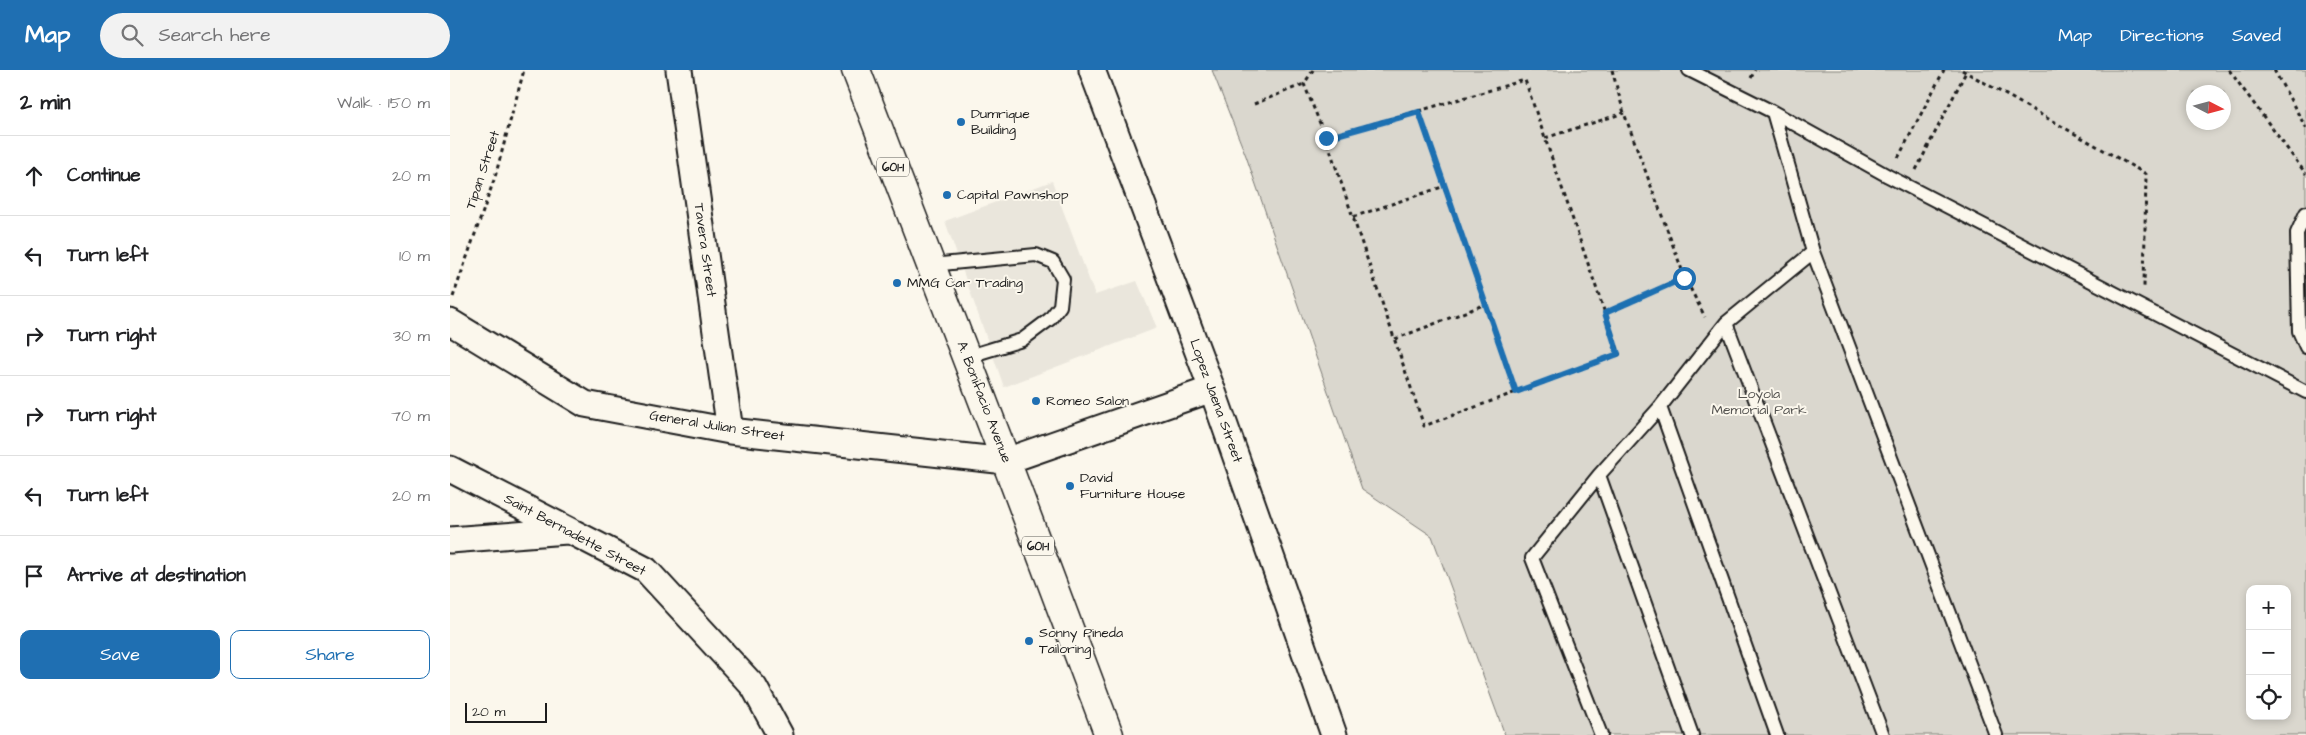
<!DOCTYPE html>
<meta charset="utf-8">
<style>
:root{--surface:#fff;--page:#f2f2f2;--text:#202124;--muted:#757577;--line:#e0e0e0;--accent:#1f6fb2}
body{margin:0;font-family:"Architects Daughter",sans-serif;background:var(--page);color:var(--text)}
.controls{position:absolute;right:15px;bottom:15px;display:grid;overflow:hidden;border-radius:10px;box-shadow:0 2px 8px #0003}
.controls button{width:45px;height:45px;display:grid;place-items:center;padding:0;border:0;border-bottom:1px solid var(--line);background:var(--surface);color:var(--text);font:25px sans-serif}
.compass{position:absolute;left:1736px;top:15px;width:45px;height:45px;border-radius:50%;background:var(--surface);box-shadow:0 2px 8px #0003;rotate:96deg}
.scale{position:absolute;left:15px;bottom:12px;width:82px;box-sizing:border-box;padding-left:5px;border:2px solid #1c1c1c;border-top:0;font-size:14px;line-height:18px;white-space:nowrap;color:#1c1c1c;-webkit-text-stroke:4px #fbf7ec;paint-order:stroke}
.stop{position:absolute;width:15px;height:15px;margin:-11px;border:4px solid #1f6fb2;border-radius:50%;background:#fff}
.stop.end{background:#1f6fb2;border-color:#fff;box-shadow:0 1px 5px #0008}
.list{margin:0;padding:0;list-style:none}
h2{display:flex;justify-content:space-between;align-items:center;height:65px;margin:0;padding:0 20px;font-size:21px}
h2 small{font-size:16px;font-weight:400;color:var(--muted)}
.list li{display:grid;grid-template-columns:32px 1fr auto;gap:15px;align-items:center;box-sizing:border-box;height:80px;padding:0 20px;border-top:1px solid var(--line)}
.list b{display:block;font-size:19px;white-space:nowrap}
.list em{font-size:16px;font-style:normal;color:var(--muted)}
.actions{display:flex;gap:10px;padding:15px 20px}
.actions a{flex:1;padding:11px 0;border:1px solid var(--accent);border-radius:10px;text-align:center;font-size:18px;color:var(--accent)}
.actions .main{background:var(--accent);color:#fff}
.icon{flex:none;width:28px;height:28px;fill:none;stroke:currentColor;stroke-width:2;stroke-linecap:round;stroke-linejoin:round}
.map{position:relative;flex:none;width:1856px;height:665px;overflow:hidden}
header{display:flex;align-items:center;gap:30px;box-sizing:border-box;height:70px;padding:0 25px;background:var(--accent);color:#fff}
header strong{font-size:24px}
nav{display:flex;gap:28px;margin-inline-start:auto;font-size:18px}
.search{width:350px;height:45px;background:var(--page);display:flex;align-items:center;gap:12px;box-sizing:border-box;padding:0 18px;border-radius:28px;color:var(--muted);font-size:19px}
main{display:flex}
aside{flex:1;background:var(--surface)}
.map>svg:first-child{display:block}
.built{fill:#eae6dc}
.green{fill:#dad7ce;stroke:#7b7a75;fill-rule:evenodd}
.lines{fill:none;stroke-linecap:round;stroke-linejoin:round}
.lane-casing{stroke:#1c1c1c;stroke-width:16}
.street-casing{stroke:#1c1c1c;stroke-width:29}
.primary-casing{stroke:#1c1c1c;stroke-width:31}
.path{stroke:#1c1c1c;stroke-width:3;stroke-dasharray:4 4;stroke-linecap:butt}
.lane{stroke:#fbf7ec;stroke-width:12}
.street{stroke:#fbf7ec;stroke-width:25}
.primary{stroke:#fbf7ec;stroke-width:28}
.route{stroke:#1f6fb2;stroke-width:6}
.poi-dot{fill:#1f6fb2;stroke:#fbf7ec;stroke-width:2}
.labels{text-anchor:middle;dominant-baseline:central;stroke-width:4;stroke-linejoin:round;paint-order:stroke}
.shield{fill:#fbf7ec;stroke:#5f5e5a;stroke-width:1}
.shield-label{font-size:12px;font-weight:bold;fill:#1c1c1c}
.poi-label{font-size:14px;fill:#1c1c1c;stroke:#fbf7ec;text-anchor:start}
.street-label{font-size:14px;fill:#1c1c1c;stroke:#fbf7ec}
.park-label{font-size:14px;fill:#555451;stroke:#fbf7ec}
</style>
<header>
<strong>Map</strong>
<div class="search"><svg class="icon" aria-label="search" viewBox="0 0 24 24"><circle cx="10" cy="10" r="6"/><path d="M15 15l6 6"/></svg>Search here</div>
<nav><a>Map</a><a>Directions</a><a>Saved</a></nav>
</header>
<main>
<aside>
<h2>2 min<small>Walk · 150 m</small></h2>
<ul class="list">
<li><svg class="icon" aria-label="ahead" viewBox="0 0 24 24"><path d="M12 20V5M6 11l6-6 6 6"/></svg><div><b>Continue</b></div><em>20 m</em></li>
<li><svg class="icon" aria-label="left" viewBox="0 0 24 24"><path d="M17 20v-9H6M10 6l-5 5 5 5"/></svg><div><b>Turn left</b></div><em>10 m</em></li>
<li><svg class="icon" aria-label="right" viewBox="0 0 24 24"><path d="M7 20v-9h11M14 6l5 5-5 5"/></svg><div><b>Turn right</b></div><em>30 m</em></li>
<li><svg class="icon" aria-label="right" viewBox="0 0 24 24"><path d="M7 20v-9h11M14 6l5 5-5 5"/></svg><div><b>Turn right</b></div><em>70 m</em></li>
<li><svg class="icon" aria-label="left" viewBox="0 0 24 24"><path d="M17 20v-9H6M10 6l-5 5 5 5"/></svg><div><b>Turn left</b></div><em>20 m</em></li>
<li><svg class="icon" aria-label="arrive" viewBox="0 0 24 24"><path d="M6 21V4h12l-3 4 3 4H6"/></svg><div><b>Arrive at destination</b></div></li>
</ul>
<div class="actions"><a class="main">Save</a><a>Share</a></div>
</aside>
<div class="map">
<svg width="1856" height="665" viewBox="0 0 1856 665">
<rect width="100%" height="100%" fill="#fbf7ec"/>
<filter id="ink" filterUnits="userSpaceOnUse"><feTurbulence type="fractalNoise" baseFrequency=".02" numOctaves="2"/><feDisplacementMap in="SourceGraphic" scale="10" xChannelSelector="R" yChannelSelector="G"/><feConvolveMatrix kernelMatrix="1 2 1 2 8 2 1 2 1" color-interpolation-filters="sRGB"/></filter>
<g filter="url(#ink)">
<path class="built" d="M 602,111 L 645,225 L 687,211 L 707,258 L 554,317 L 495,151 Z"/>
<path class="green" d="M 762,0 L 1856,0 L 1856,665 L 1055,665 L 982,466 L 912,419 L 796,86 ZM 1744,22 L 1774,22 L 1774,52 L 1744,52 ZM 1800,519 L 1837,519 L 1837,646 L 1800,646 Z"/>
<g class="lines">
<defs>
<path id="lane" d="M 1239,0 L 1323,42 L 1438,106 L 1856,322
M 1323,42 L 1363,182 L 1546,665
M 1856,143 L 1847,163 L 1849,261 L 1856,277
M 481,195 L 586,185 L 603,192 L 613,209 L 610,236 L 600,249 L 572,270 L 516,287
M 1276,253 L 1433,665
M 1210,337 L 1327,665
M 1149,405 L 1242,665
M 1151,665 L 1082,488 L 1149,405 L 1210,337 L 1276,253 L 1363,182"/>
<path id="street" d="M 229,0 L 280,361
M 642,0 L 762,319 L 884,665
M 0,252 L 135,334 L 280,361 L 556,391 L 762,319
M 0,399 L 196,500 L 304,617 L 330,665
M 0,470 L 117,461"/>
<path id="primary" d="M 406,0 L 556,391 L 659,665"/>
</defs>
<use href="#lane" class="lane-casing"/>
<use href="#street" class="street-casing"/>
<use href="#primary" class="primary-casing"/>
<path class="path" d="M 863,0 L 854,14 L 876,68 L 974,356 L 1169,284 L 1075,10 L 876,68
M 1162,0 L 1174,43 L 1235,208 L 1255,247
M 1512,0 L 1696,104 L 1694,217
M 1779,0 L 1856,104
M 1824,0 L 1856,58
M 1301,8 L 1305,0
M 804,34 L 854,14
M 969,42 L 1066,322
M 1095,68 L 1174,43
M 1448,88 L 1494,0
M 1466,100 L 1517,0
M 903,147 L 995,116
M 3,227 L 45,107 L 74,0
M 1155,243 L 1234,208
M 945,269 L 1036,234"/>
<use href="#lane" class="lane"/>
<use href="#street" class="street"/>
<use href="#primary" class="primary"/>
</g>
</g>
<g class="lines" filter="url(#ink)">
<path class="route" d="M 876,68 L 969,42 L 1066,322 L 1168,284 L 1155,243 L 1234,208"/>
</g>
<g class="poi-dot">
<circle cx="511" cy="52" r="5"/>
<circle cx="497" cy="125" r="5"/>
<circle cx="447" cy="213" r="5"/>
<circle cx="586" cy="331" r="5"/>
<circle cx="620" cy="416" r="5"/>
<circle cx="579" cy="571" r="5"/>
</g>
<g class="labels">
<g class="shield">
<rect x="427" y="87.5" width="32" height="19" rx="4"/>
<rect x="572" y="466.5" width="32" height="19" rx="4"/>
</g>
<g class="shield-label">
<text x="443" y="97">601-1</text>
<text x="588" y="476">601-1</text>
</g>
<g class="poi-label">
<text x="521" y="44">Dumrique<tspan x="521" dy="16">Building</tspan></text>
<text x="507" y="125">Capital Pawnshop</text>
<text x="457" y="213">MMG Car Trading</text>
<text x="596" y="331">Romeo Salon</text>
<text x="630" y="408">David<tspan x="630" dy="16">Furniture House</tspan></text>
<text x="589" y="563">Sonny Pineda<tspan x="589" dy="16">Tailoring</tspan></text>
</g>
<g class="street-label">
<text transform="translate(33 100) rotate(-72)">Tipan Street</text>
<text transform="translate(255 180) rotate(82)">Tavera Street</text>
<text transform="translate(766 331) rotate(70)">Lopez Jaena Street</text>
<text transform="translate(534 332) rotate(69)">A. Bonifacio Avenue</text>
<text transform="translate(267 356) rotate(9)">General Julian Street</text>
<text transform="translate(125 465) rotate(28)">Saint Bernadette Street</text>
</g>
<g class="park-label">
<text x="1309" y="324">Loyola<tspan x="1309" dy="16">Memorial Park</tspan></text>
</g>
</g>
</svg>
<div class="controls">
<button>+</button>
<button>−</button>
<button><svg class="icon" aria-label="locate" viewBox="0 0 24 24"><circle cx="12" cy="12" r="6"/><path d="M12 2v4M12 18v4M2 12h4M18 12h4"/></svg></button>
</div>
<svg class="compass" viewBox="-18 -18 36 36"><path d="M0-13l5 13h-10z" fill="#e53935"/><path d="M0 13l5-13h-10z" fill="#757577"/></svg>
<div class="scale">20 m</div>
<div class="stop" style="left:1234px;top:208px"></div>
<div class="stop end" style="left:876px;top:68px"></div>
</div>
</main>
